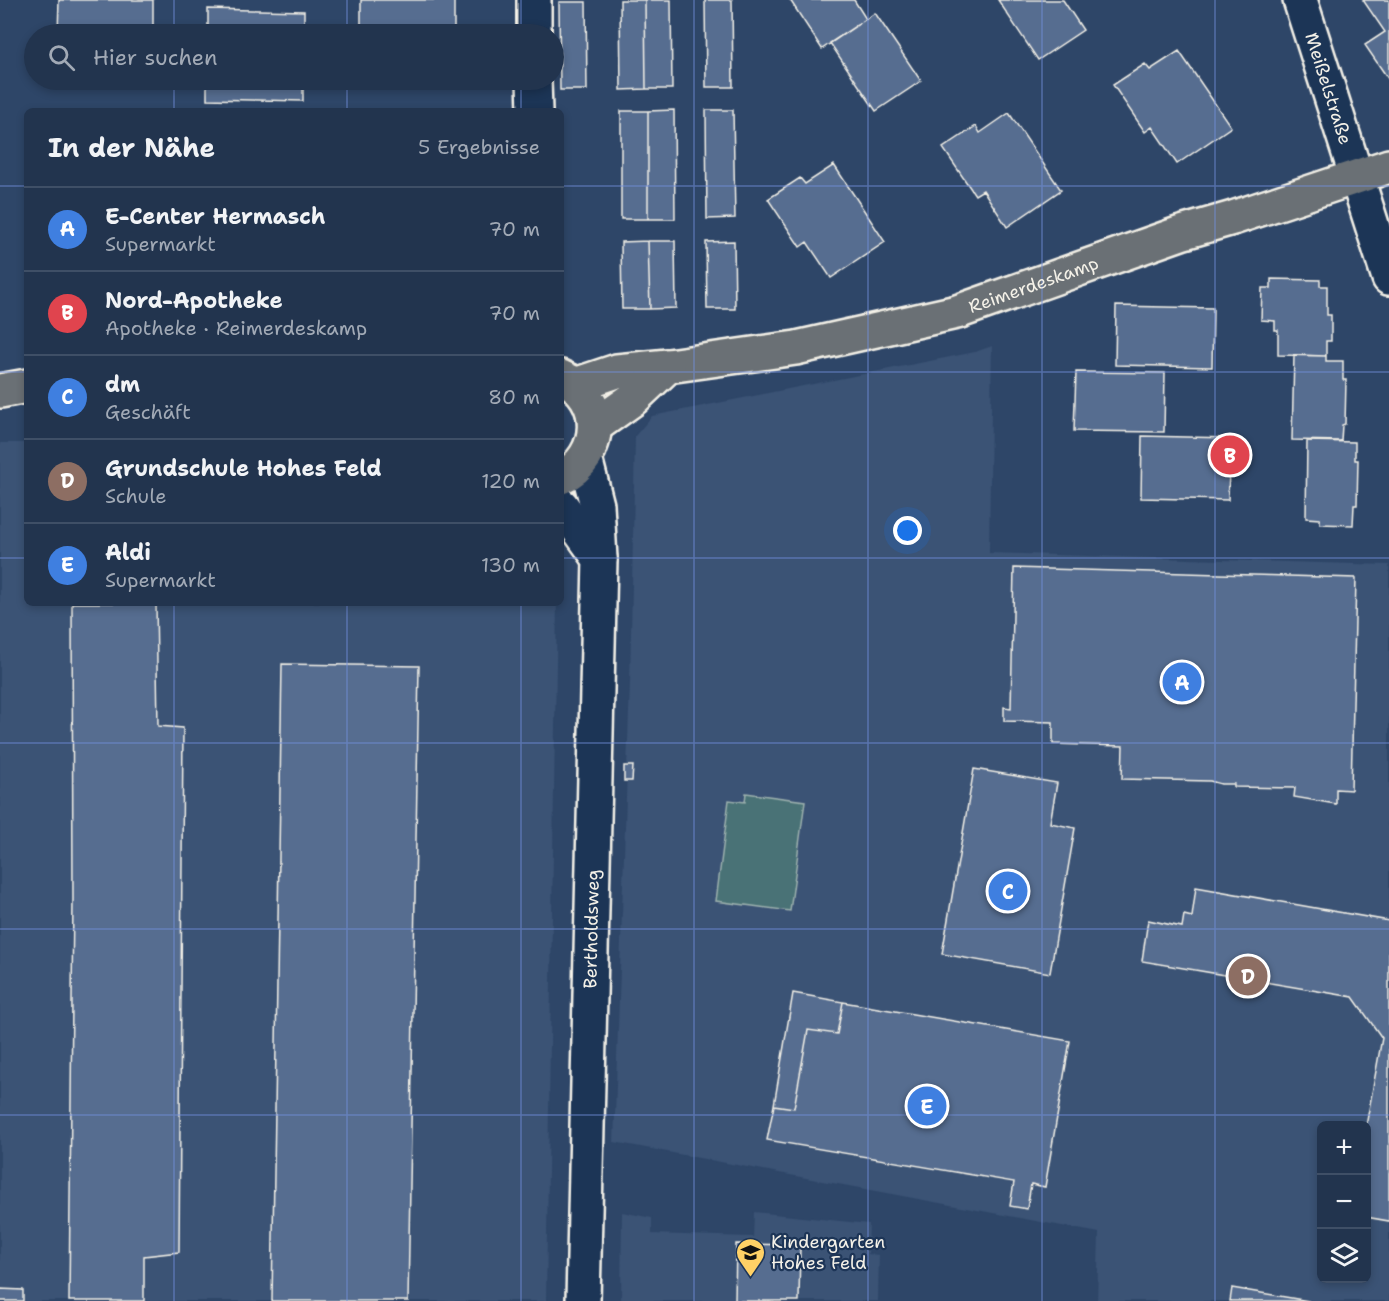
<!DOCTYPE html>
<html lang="de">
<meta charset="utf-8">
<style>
:root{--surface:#22344e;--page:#2a3c55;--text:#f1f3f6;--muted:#a2aab6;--line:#3f4f66;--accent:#d6ab8b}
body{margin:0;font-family:"Shantell Sans",sans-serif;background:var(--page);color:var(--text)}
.controls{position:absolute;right:18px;bottom:18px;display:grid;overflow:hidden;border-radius:9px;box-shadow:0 3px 9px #0003}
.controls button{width:54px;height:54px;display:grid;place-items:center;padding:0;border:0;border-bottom:2px solid var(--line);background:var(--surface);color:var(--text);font:30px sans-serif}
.you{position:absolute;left:908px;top:531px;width:21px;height:21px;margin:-15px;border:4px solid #fff;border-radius:50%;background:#1a73e8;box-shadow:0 0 0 9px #1a73e833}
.badge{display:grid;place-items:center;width:39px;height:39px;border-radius:50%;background:var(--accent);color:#fff;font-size:20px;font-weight:700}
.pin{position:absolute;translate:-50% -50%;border:3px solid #fff;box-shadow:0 2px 6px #0006}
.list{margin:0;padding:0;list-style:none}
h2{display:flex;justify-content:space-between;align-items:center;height:78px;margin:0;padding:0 24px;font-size:26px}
h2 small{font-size:20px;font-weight:400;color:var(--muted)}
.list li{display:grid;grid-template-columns:39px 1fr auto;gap:18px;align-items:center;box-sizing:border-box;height:84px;padding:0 24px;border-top:2px solid var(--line)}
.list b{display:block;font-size:22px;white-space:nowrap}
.list p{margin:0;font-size:20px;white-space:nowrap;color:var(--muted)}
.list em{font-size:20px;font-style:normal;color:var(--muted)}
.icon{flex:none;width:33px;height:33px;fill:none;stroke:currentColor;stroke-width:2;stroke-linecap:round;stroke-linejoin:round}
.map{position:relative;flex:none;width:1389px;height:1301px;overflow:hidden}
.search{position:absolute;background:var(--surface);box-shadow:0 3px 9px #0003;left:24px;top:24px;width:540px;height:66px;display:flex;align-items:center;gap:15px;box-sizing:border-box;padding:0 21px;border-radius:33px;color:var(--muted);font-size:22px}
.panel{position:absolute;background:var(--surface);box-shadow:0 3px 9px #0003;left:24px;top:108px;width:540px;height:498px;border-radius:9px}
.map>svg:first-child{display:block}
.built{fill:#3a5274;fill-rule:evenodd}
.green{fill:#497276;stroke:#9eb2af;stroke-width:1.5}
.building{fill:#566d90;stroke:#f4f1e8;stroke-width:1.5}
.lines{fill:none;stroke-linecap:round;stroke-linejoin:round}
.minor-casing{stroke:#f4f1e8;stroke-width:38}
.major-casing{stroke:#f4f1e8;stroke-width:38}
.minor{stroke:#1d3557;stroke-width:33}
.major{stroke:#6a7074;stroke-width:33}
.grid{fill:none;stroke:#738fde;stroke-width:1.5;stroke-opacity:0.55}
.labels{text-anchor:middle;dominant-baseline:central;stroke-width:4.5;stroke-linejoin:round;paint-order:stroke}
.street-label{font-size:18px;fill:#f4f1e8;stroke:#1d3557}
.poi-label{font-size:18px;fill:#f4f1e8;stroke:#1d3557;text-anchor:start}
</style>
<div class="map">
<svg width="1389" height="1301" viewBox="0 0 1389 1301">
<rect width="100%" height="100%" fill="#2e4668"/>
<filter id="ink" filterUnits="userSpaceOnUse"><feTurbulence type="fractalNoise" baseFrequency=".0167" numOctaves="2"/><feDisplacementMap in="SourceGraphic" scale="12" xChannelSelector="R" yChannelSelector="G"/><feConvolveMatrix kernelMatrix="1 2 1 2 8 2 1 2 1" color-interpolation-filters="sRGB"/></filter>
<g filter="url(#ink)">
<path class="built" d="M 992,346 L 989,553 L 1389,565 L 1389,814 L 1387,826 L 1389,827 L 1389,1301 L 1097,1301 L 1099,1233 L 614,1142 L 630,682 L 635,436 L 652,416 L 975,352 ZM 1322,1126 L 1366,1126 L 1366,1278 L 1322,1278 Z
M 0,443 L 27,443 L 27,603 L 557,603 L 546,1301 L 0,1301 Z
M 622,1212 L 652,1218 L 652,1234 L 753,1237 L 754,1212 L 869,1224 L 868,1254 L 879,1255 L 878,1301 L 621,1301 Z"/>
<path class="green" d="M 746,793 L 805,801 L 790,911 L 716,901 L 729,800 L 745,802 Z"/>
<path class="building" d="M 59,0 L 153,0 L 153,34 L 58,34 Z
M 361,0 L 454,0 L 454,34 L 361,34 Z
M 620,0 L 645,0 L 646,89 L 621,90 Z
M 645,0 L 671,0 L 672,89 L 646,89 Z
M 705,0 L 732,0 L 733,87 L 706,87 Z
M 790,0 L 854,0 L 866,19 L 822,49 Z
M 998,0 L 1063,0 L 1083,30 L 1038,60 Z
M 1363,0 L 1389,0 L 1389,80 L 1365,45 L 1385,32 Z
M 559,2 L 586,2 L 587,90 L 560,90 Z
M 208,9 L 304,11 L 304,34 L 208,34 Z
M 875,13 L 921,81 L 876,111 L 830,43 Z
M 1179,51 L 1231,127 L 1177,164 L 1152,127 L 1145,132 L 1113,85 L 1145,64 L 1150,70 Z
M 207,80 L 303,80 L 303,101 L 207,99 Z
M 674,110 L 675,219 L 648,219 L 648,111 Z
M 706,110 L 733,110 L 735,218 L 707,219 Z
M 621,111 L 648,111 L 648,219 L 621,219 Z
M 1009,113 L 1061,190 L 1007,227 L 983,190 L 975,195 L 943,148 L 976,126 L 980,133 Z
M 834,165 L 885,242 L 831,278 L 807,242 L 800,247 L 768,199 L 800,178 L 805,184 Z
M 648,241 L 675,241 L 676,308 L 650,309 Z
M 648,241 L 650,309 L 622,309 L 621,242 Z
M 734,241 L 735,309 L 707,309 L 706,242 Z
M 1271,279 L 1320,280 L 1320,286 L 1327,286 L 1327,315 L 1331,315 L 1331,341 L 1326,341 L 1326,356 L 1278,355 L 1278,330 L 1275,330 L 1275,321 L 1261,320 L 1262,288 L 1271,288 Z
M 1116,306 L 1213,308 L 1212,367 L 1115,365 Z
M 1294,355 L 1326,356 L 1326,361 L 1343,361 L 1343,380 L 1346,380 L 1345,424 L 1342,425 L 1341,441 L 1292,440 Z
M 1076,372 L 1165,373 L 1164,432 L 1074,431 Z
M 1142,436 L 1230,438 L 1228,500 L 1141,498 Z
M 1307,441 L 1355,442 L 1355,460 L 1358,460 L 1357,505 L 1354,505 L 1353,525 L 1320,524 L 1320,519 L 1306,518 Z
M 1014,568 L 1356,578 L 1351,790 L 1336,789 L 1336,804 L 1294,797 L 1295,788 L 1234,787 L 1234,784 L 1221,784 L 1210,781 L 1122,779 L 1123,746 L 1053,744 L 1053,722 L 1004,721 L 1004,707 L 1011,708 Z
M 72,603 L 156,603 L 158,726 L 183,728 L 179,1252 L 144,1256 L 144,1301 L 69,1301 L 73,899 Z
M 282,664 L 419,666 L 408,1301 L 272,1301 Z
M 624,766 L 633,766 L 632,781 L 624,781 Z
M 974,769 L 1057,783 L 1050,823 L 1075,828 L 1050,973 L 942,954 Z
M 1196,887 L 1389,921 L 1389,1221 L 1366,1217 L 1366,1126 L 1382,1038 L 1353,997 L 1142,961 L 1148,920 L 1182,927 L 1184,915 L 1192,917 Z
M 793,993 L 843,1002 L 837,1034 L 808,1030 L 794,1108 L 774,1105 Z
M 843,1002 L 1070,1041 L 1045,1187 L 1031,1184 L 1027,1209 L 1010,1206 L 1014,1182 L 767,1140 L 774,1105 L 794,1108 L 808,1030 L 837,1034 Z
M 736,1244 L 800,1245 L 799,1301 L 735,1301 Z
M 1232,1288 L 1309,1301 L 1230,1301 Z
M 0,1289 L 23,1290 L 23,1301 L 0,1301 Z"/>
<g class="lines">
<defs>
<g id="minor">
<path d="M 534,0 L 534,34"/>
<path id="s1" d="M 1300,0 L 1389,278"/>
<path d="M 534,80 L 535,111"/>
<path d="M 561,505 L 600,559"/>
<path id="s2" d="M 583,1301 L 600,559 L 597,505 L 585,458"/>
</g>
<g id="major">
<path d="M 561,377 C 607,395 604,458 561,477"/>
<path id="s3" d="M 575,385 L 617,371 L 668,366 L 796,348 L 957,312 L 1181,233 L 1233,218 L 1389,166"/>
<path d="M 0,391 L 27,386"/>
<path d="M 595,426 L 633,399 L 668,366"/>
</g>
</defs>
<use href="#minor" class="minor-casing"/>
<use href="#major" class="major-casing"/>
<use href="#minor" class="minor"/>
<use href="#major" class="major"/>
</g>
</g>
<path class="grid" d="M 174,0 L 174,34M 347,0 L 347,34M 521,0 L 521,34M 694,0 L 694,1301M 868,0 L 868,1301M 1042,0 L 1042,1301M 1215,0 L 1215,1301M 174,80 L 174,111M 347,80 L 347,111M 521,80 L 521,111M 0,186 L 27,186M 561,186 L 1389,186M 0,372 L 27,372M 561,372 L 1389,372M 0,558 L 27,558M 561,558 L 1389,558M 174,603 L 174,1301M 347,603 L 347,1301M 521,603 L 521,1301M 0,743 L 1389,743M 0,929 L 1389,929M 0,1115 L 1389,1115"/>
<defs>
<symbol id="school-pin" viewBox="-11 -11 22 30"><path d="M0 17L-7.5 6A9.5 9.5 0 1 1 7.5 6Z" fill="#ffd166" stroke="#1d3557"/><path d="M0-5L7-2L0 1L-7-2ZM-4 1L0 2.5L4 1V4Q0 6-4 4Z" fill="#111"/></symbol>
</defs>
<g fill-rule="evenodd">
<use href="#school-pin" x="734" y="1236" width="33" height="45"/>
</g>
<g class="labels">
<g class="street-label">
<text stroke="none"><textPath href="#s1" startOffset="93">Meißelstraße</textPath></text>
<text stroke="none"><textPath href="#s3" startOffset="471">Reimerdeskamp</textPath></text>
<text stroke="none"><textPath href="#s2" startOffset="372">Bertholdsweg</textPath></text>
</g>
<g class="poi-label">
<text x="771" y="1242">Kindergarten<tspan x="771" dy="21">Hohes Feld</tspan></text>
</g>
</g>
</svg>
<div class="controls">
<button>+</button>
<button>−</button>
<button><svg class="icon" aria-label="layers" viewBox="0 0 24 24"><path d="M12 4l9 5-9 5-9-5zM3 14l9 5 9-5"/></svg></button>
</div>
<div class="you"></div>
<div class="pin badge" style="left:1182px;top:682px;background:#3f7fe0">A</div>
<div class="pin badge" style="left:1230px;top:455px;background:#e0444e">B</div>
<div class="pin badge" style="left:1008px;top:891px;background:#3f7fe0">C</div>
<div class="pin badge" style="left:1248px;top:976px;background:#8d6e63">D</div>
<div class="pin badge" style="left:927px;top:1106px;background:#3f7fe0">E</div>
<div class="search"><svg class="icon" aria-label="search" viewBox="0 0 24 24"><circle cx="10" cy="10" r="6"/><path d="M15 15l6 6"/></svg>Hier suchen</div>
<section class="panel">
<h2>In der Nähe<small>5 Ergebnisse</small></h2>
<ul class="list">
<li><span class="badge" style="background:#3f7fe0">A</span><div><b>E-Center Hermasch</b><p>Supermarkt</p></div><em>70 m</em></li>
<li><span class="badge" style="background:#e0444e">B</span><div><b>Nord-Apotheke</b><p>Apotheke · Reimerdeskamp</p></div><em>70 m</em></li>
<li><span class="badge" style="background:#3f7fe0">C</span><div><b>dm</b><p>Geschäft</p></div><em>80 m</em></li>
<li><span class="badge" style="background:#8d6e63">D</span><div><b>Grundschule Hohes Feld</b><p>Schule</p></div><em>120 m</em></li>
<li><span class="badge" style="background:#3f7fe0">E</span><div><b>Aldi</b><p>Supermarkt</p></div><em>130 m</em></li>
</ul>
</section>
</div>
